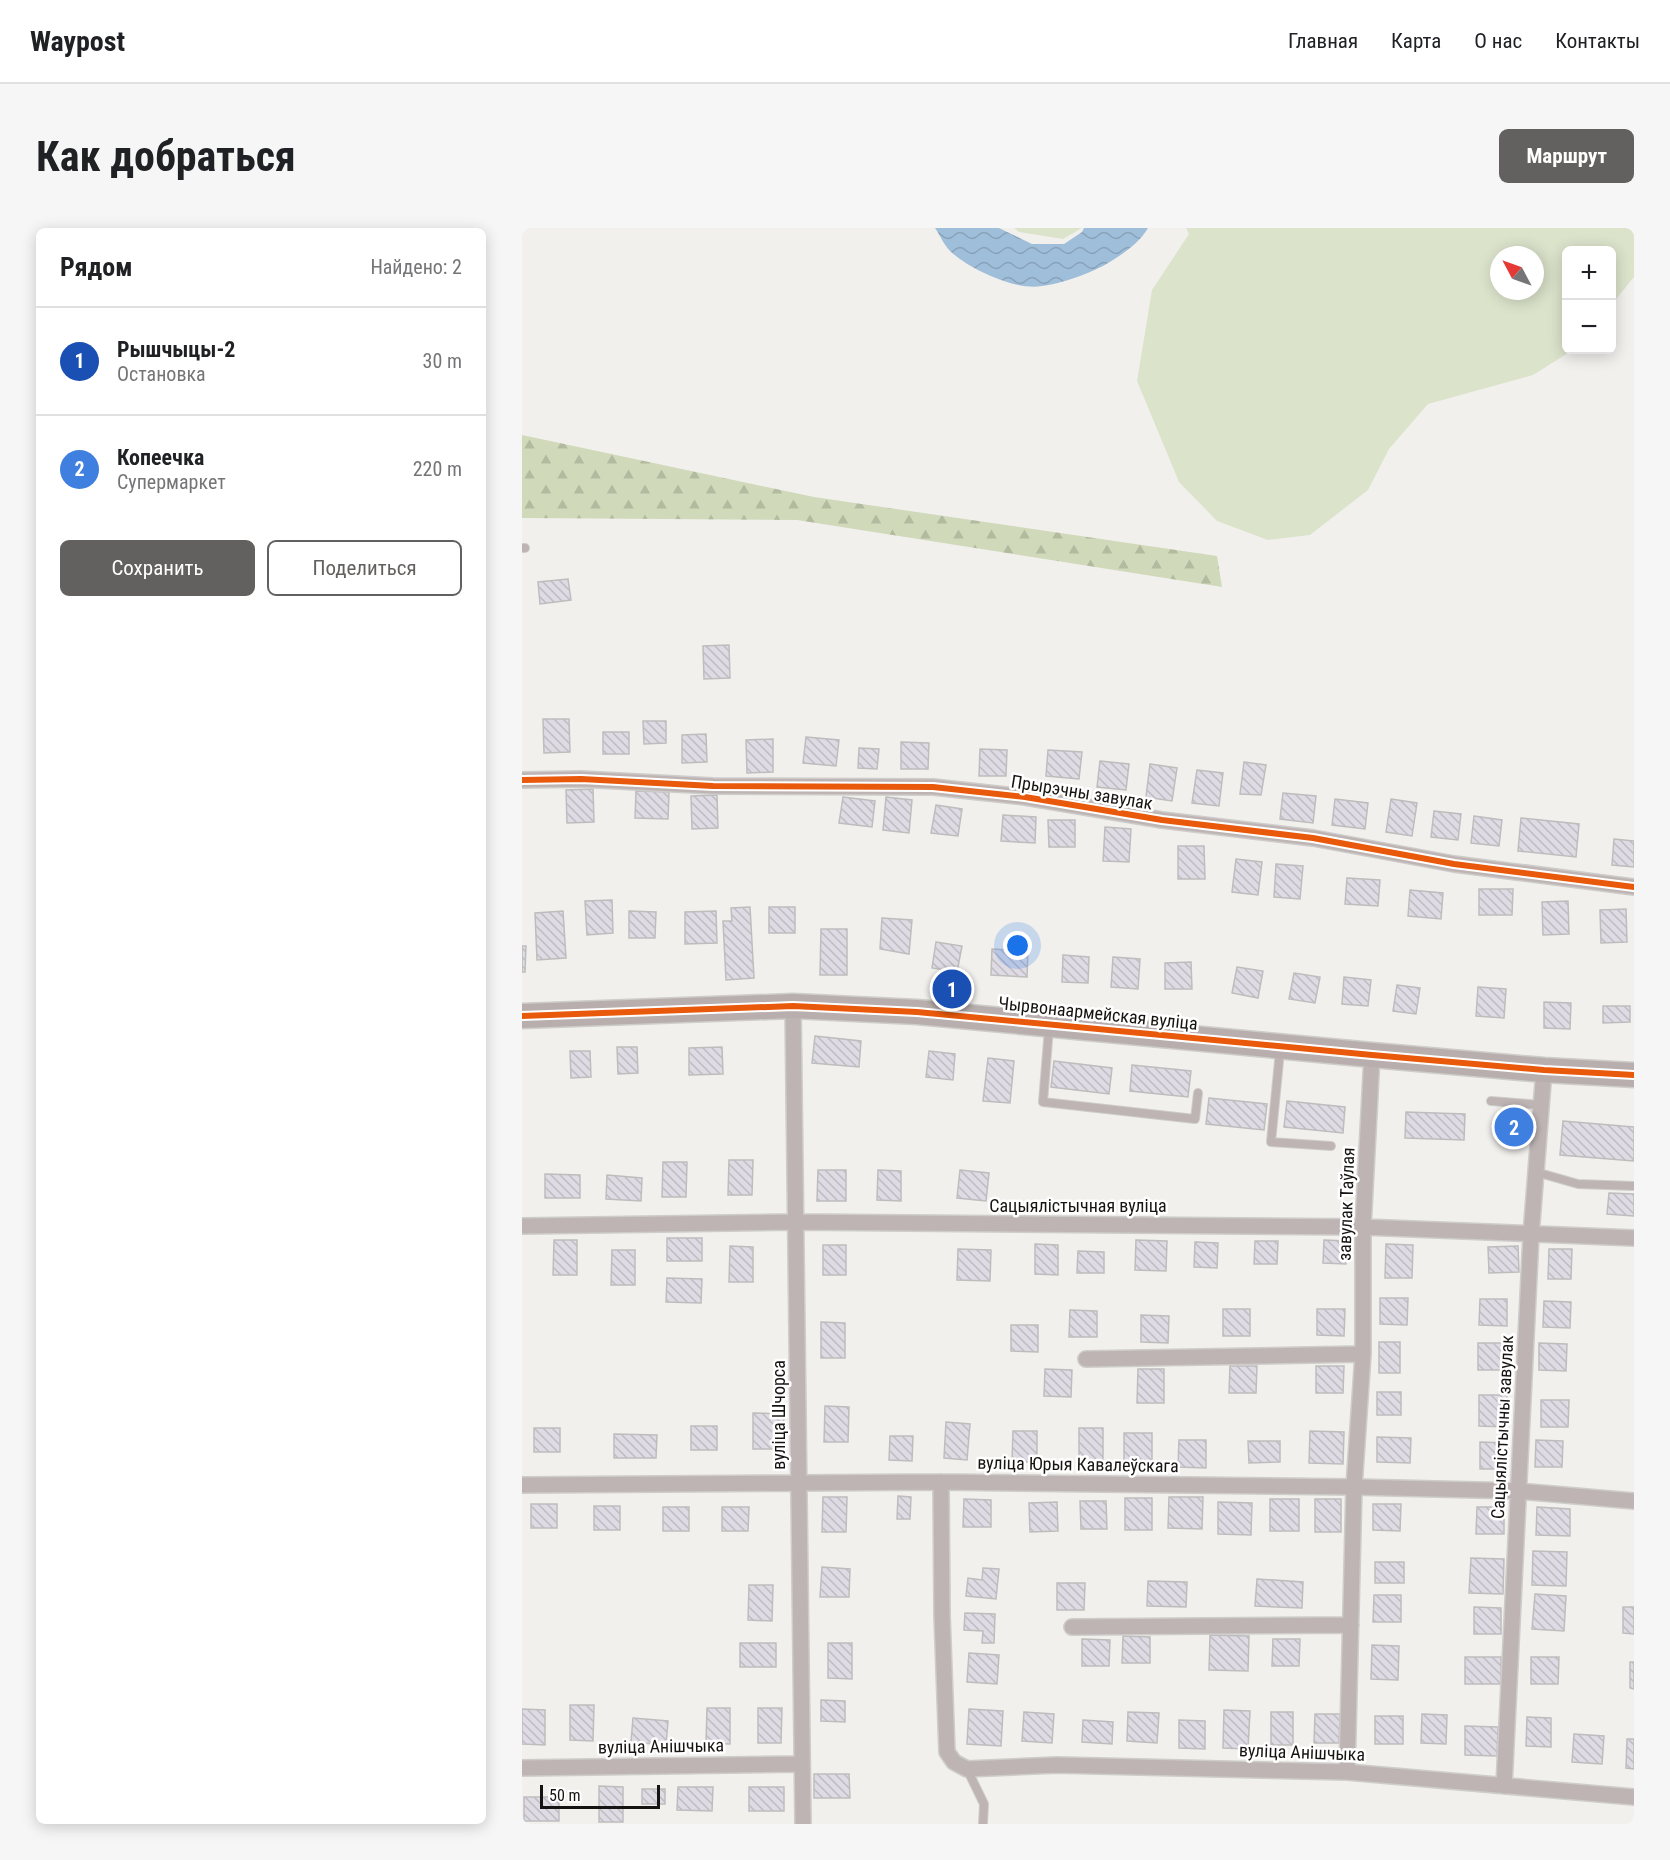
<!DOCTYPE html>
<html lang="ru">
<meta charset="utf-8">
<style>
:root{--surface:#fff;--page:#f6f6f6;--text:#202124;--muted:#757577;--line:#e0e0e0;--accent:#63615f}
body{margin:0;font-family:"Roboto Condensed",sans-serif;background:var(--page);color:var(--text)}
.controls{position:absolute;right:18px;top:18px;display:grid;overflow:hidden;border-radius:9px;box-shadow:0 3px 15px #0003}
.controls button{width:54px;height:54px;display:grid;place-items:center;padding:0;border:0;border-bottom:2px solid var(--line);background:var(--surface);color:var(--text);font:30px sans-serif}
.compass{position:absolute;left:968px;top:18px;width:54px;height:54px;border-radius:50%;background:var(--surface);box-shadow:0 3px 15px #0003;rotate:311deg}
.scale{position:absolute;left:18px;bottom:15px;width:120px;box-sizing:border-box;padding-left:6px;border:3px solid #161412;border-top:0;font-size:16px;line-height:21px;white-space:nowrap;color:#161412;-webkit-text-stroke:4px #fff;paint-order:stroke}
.you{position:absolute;left:496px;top:718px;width:21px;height:21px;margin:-15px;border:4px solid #fff;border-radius:50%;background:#1a73e8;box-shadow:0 0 0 9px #1a73e833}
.badge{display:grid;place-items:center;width:39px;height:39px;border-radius:50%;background:var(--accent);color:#fff;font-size:20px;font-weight:700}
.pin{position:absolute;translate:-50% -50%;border:3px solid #fff;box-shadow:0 2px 6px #0006}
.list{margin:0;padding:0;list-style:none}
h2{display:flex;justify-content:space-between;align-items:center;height:78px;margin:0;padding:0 24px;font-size:26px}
h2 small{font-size:20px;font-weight:400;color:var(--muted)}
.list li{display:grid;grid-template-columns:39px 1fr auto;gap:18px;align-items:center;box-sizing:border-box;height:108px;padding:0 24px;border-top:2px solid var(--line)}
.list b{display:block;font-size:22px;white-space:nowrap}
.list p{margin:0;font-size:20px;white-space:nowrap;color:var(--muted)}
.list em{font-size:20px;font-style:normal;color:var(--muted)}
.actions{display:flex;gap:12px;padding:18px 24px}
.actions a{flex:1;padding:14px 0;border:2px solid var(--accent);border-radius:9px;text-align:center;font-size:21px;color:var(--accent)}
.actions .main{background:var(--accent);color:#fff}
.map{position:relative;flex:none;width:1112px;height:1596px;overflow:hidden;border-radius:9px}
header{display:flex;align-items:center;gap:36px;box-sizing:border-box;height:84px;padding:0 30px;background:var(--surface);border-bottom:2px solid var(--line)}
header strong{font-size:28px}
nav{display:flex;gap:33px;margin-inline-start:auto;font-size:21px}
.intro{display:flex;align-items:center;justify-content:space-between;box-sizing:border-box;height:144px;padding:0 36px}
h1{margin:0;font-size:42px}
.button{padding:15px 27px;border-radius:9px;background:var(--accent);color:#fff;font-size:21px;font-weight:700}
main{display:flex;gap:36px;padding:0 36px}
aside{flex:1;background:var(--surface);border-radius:9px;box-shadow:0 3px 15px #0003}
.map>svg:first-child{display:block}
.green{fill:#dbe3cb;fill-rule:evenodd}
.forest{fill:url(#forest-firs)}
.water{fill:url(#water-waves)}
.building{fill:url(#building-back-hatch);stroke:#bebdbd;stroke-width:1.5}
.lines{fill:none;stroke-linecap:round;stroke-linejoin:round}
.service-casing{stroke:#cecdcb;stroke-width:10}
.minor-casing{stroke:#cecdcb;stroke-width:18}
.trunk-casing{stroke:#cecdcb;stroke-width:27}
.service{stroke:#beb4b4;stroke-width:8}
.minor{stroke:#beb4b4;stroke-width:15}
.trunk{stroke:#b8aeae;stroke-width:24}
.cycleway-casing{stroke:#fff;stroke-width:10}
.cycleway{stroke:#e8590c;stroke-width:6}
.labels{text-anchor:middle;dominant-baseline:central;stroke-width:5;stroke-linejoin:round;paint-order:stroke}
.street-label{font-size:18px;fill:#161412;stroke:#fff}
</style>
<header>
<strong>Waypost</strong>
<nav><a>Главная</a><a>Карта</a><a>О нас</a><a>Контакты</a></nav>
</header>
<div class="intro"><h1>Как добраться</h1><a class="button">Маршрут</a></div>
<main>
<aside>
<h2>Рядом<small>Найдено: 2</small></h2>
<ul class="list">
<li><span class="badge" style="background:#1a4fb4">1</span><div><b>Рышчыцы-2</b><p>Остановка</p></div><em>30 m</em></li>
<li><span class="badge" style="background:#3f7fe0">2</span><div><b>Копеечка</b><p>Супермаркет</p></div><em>220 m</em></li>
</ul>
<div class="actions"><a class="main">Сохранить</a><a>Поделиться</a></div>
</aside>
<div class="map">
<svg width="1112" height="1596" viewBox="0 0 1112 1596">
<defs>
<pattern id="forest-firs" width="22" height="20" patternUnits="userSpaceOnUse" patternTransform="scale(1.5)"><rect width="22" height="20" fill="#d0daba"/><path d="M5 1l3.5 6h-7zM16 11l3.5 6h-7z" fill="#b2ba9f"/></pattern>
<pattern id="water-waves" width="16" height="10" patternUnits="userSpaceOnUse" patternTransform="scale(1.5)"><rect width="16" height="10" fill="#9fbeda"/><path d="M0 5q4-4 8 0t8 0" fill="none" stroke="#88a2ba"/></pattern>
<pattern id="building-back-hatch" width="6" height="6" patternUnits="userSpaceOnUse" patternTransform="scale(1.5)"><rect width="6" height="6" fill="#dfdbe4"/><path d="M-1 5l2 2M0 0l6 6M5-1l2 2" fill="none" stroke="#bfbbc3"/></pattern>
</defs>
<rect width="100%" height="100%" fill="#f2f0ed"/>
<path class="green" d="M 492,0 L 560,0 L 541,11 L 497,4 Z
M 664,0 L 1112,0 L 1112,49 L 1090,76 L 1090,22 L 1044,22 L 1044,122 L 1050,122 L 1046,125 L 1011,147 L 906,176 L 867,221 L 846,262 L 788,307 L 746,312 L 695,293 L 657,254 L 615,153 L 630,62 L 667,6 ZM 977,27 L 1013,27 L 1013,63 L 977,63 Z"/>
<path class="forest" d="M 0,207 L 292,269 L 695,328 L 700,359 L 275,292 L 0,290 Z"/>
<path class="water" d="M 413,0 L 477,0 L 510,16 L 542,16 L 560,4 L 562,0 L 626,0 C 616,17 598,28 581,38 C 563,47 541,55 520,58 C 494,63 447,41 428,23 C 422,17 418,7 413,0 Z"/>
<path class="building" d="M 46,351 L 49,372 L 18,376 L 16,354 Z
M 207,417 L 208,450 L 182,451 L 181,418 Z
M 21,491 L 47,491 L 48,524 L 22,525 Z
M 121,493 L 144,493 L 144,515 L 122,516 Z
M 81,504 L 107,504 L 107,526 L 81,526 Z
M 184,506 L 185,534 L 160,535 L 160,507 Z
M 284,509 L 317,512 L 314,538 L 281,535 Z
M 251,511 L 251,544 L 225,545 L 224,512 Z
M 379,514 L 407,515 L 406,541 L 379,541 Z
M 337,520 L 357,521 L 355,541 L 336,540 Z
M 458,521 L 485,522 L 484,548 L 457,548 Z
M 526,522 L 560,524 L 557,551 L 524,548 Z
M 578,533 L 607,536 L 604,562 L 575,559 Z
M 722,534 L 744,537 L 739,567 L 718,566 Z
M 628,536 L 655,540 L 650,573 L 624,569 Z
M 675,542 L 701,545 L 697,578 L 670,575 Z
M 71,561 L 72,594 L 45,595 L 44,562 Z
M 114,563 L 147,564 L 146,591 L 113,590 Z
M 761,565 L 794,568 L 791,595 L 758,591 Z
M 195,567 L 196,600 L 170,601 L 169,568 Z
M 321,569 L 353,573 L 350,599 L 317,595 Z
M 364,569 L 390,572 L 387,605 L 361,602 Z
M 813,571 L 846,575 L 843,601 L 810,597 Z
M 869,571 L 895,575 L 890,608 L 864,604 Z
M 414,577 L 440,581 L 436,608 L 409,605 Z
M 912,583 L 939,586 L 936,612 L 909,609 Z
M 481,587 L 514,589 L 513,615 L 479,613 Z
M 952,588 L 980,592 L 977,618 L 949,615 Z
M 999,590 L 1057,596 L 1054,629 L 996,623 Z
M 526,592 L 553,592 L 553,619 L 527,619 Z
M 583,599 L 609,601 L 607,634 L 581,633 Z
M 1092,611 L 1112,613 L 1112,639 L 1090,637 Z
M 656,618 L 682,618 L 683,651 L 656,651 Z
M 714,631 L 740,634 L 736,667 L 710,664 Z
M 754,636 L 781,638 L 778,671 L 752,669 Z
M 825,650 L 858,652 L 856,678 L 823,676 Z
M 957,661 L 991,661 L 990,687 L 957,687 Z
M 888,662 L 921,665 L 919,691 L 886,688 Z
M 90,672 L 91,705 L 65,707 L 63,673 Z
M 1046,673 L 1047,706 L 1021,707 L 1020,674 Z
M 228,679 L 232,750 L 204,752 L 201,693 L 210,693 L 209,680 Z
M 247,679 L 273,679 L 273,705 L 247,705 Z
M 1104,681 L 1105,714 L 1079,715 L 1078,682 Z
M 41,683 L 44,730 L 15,732 L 13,685 Z
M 107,683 L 134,684 L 133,710 L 107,710 Z
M 194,683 L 195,715 L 163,716 L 163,684 Z
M 360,690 L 390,692 L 387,726 L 358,721 Z
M 299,701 L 325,701 L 325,747 L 298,747 Z
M 414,714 L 440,718 L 435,744 L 410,740 Z
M 0,718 L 4,718 L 3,744 L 0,744 Z
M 470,721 L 506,723 L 505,749 L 469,747 Z
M 541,727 L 567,729 L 566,755 L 540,754 Z
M 591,729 L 618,731 L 616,761 L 589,759 Z
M 669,734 L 670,761 L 643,761 L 643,735 Z
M 715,739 L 741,743 L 736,770 L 710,765 Z
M 772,745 L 798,749 L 793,775 L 767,771 Z
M 822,749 L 849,752 L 846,778 L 820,776 Z
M 875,757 L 898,760 L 894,786 L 871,783 Z
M 956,759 L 984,761 L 982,790 L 954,788 Z
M 1022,774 L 1049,775 L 1048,801 L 1022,800 Z
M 1081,778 L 1108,778 L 1108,794 L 1081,795 Z
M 293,808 L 339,813 L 337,839 L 290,835 Z
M 95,819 L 115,819 L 116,845 L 96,846 Z
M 200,819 L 201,846 L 167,847 L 167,820 Z
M 48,823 L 68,823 L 69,849 L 49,850 Z
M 407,823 L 433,826 L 431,852 L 404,849 Z
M 466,830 L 492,833 L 488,875 L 461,873 Z
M 532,833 L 590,840 L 587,866 L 529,859 Z
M 610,837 L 669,843 L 666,869 L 608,863 Z
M 687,870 L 745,876 L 742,902 L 684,896 Z
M 765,873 L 823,879 L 821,905 L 762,899 Z
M 980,883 L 1007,885 L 1004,915 L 978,913 Z
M 884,884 L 943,886 L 942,912 L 883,910 Z
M 1041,893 L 1112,899 L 1112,933 L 1038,927 Z
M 207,932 L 231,932 L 230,967 L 206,967 Z
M 141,934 L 165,934 L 164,969 L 140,969 Z
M 296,942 L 324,942 L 324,973 L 295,973 Z
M 356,942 L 379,943 L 379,973 L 355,972 Z
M 438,942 L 467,945 L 464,973 L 435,970 Z
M 23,946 L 58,947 L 58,970 L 23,970 Z
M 85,947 L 120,950 L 119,973 L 84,971 Z
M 1087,965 L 1112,966 L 1112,988 L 1085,986 Z
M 145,1010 L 180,1010 L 180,1033 L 145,1033 Z
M 32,1012 L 55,1012 L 55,1047 L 31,1047 Z
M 614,1012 L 645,1013 L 644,1043 L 613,1042 Z
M 802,1012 L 825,1013 L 824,1036 L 801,1035 Z
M 733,1013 L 756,1013 L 755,1036 L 732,1036 Z
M 673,1014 L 696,1015 L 695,1040 L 672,1039 Z
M 513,1016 L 536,1017 L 536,1047 L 513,1046 Z
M 864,1016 L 891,1017 L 890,1050 L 863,1050 Z
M 301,1017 L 324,1017 L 324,1047 L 301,1047 Z
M 208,1018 L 231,1019 L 231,1054 L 207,1054 Z
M 996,1018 L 997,1044 L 967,1045 L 966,1019 Z
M 436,1021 L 469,1022 L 468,1053 L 435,1052 Z
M 1027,1021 L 1050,1021 L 1049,1051 L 1026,1051 Z
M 90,1022 L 113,1022 L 113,1057 L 89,1057 Z
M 556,1023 L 582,1024 L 582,1045 L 555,1045 Z
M 145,1050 L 180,1051 L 179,1075 L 144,1074 Z
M 858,1070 L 886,1070 L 885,1097 L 858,1096 Z
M 958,1071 L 985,1071 L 985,1098 L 957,1097 Z
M 1022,1073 L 1049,1074 L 1048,1100 L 1021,1099 Z
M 701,1081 L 728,1081 L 728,1108 L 701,1108 Z
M 795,1081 L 823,1081 L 822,1108 L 795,1107 Z
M 548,1082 L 575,1083 L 575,1109 L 547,1109 Z
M 619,1087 L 647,1088 L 646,1115 L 619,1114 Z
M 299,1094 L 323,1095 L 323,1130 L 299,1130 Z
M 489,1097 L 516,1097 L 516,1124 L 489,1123 Z
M 857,1114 L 878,1114 L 878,1145 L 857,1145 Z
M 956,1115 L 984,1115 L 983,1142 L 956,1142 Z
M 1017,1115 L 1045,1116 L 1044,1143 L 1017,1142 Z
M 708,1138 L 735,1138 L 734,1165 L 707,1165 Z
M 794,1138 L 822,1138 L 821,1165 L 794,1165 Z
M 523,1141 L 550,1142 L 549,1169 L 522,1168 Z
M 616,1141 L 642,1141 L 642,1175 L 615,1175 Z
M 855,1164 L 879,1164 L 879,1187 L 855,1187 Z
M 957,1167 L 985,1167 L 984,1199 L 957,1198 Z
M 1019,1172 L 1047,1172 L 1046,1199 L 1019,1199 Z
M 303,1178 L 327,1179 L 326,1214 L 302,1214 Z
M 231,1185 L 262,1186 L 261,1221 L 231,1221 Z
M 424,1194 L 448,1196 L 445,1232 L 422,1230 Z
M 169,1198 L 195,1198 L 195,1222 L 169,1222 Z
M 12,1200 L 38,1200 L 38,1224 L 12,1224 Z
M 557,1200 L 581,1200 L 581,1233 L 557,1232 Z
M 491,1203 L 515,1203 L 515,1234 L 490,1234 Z
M 788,1203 L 822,1204 L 821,1236 L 787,1235 Z
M 602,1205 L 630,1205 L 630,1237 L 602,1237 Z
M 92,1206 L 135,1207 L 134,1230 L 92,1230 Z
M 368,1208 L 391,1208 L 390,1233 L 367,1232 Z
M 855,1209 L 889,1210 L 888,1235 L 855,1234 Z
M 657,1212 L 684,1212 L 684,1240 L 656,1239 Z
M 1014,1212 L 1041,1213 L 1040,1239 L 1013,1239 Z
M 726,1213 L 758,1213 L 758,1234 L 727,1235 Z
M 958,1214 L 986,1215 L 985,1241 L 958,1241 Z
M 376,1268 L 389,1269 L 388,1291 L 375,1291 Z
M 301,1269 L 325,1269 L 324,1304 L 300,1304 Z
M 647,1269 L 681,1269 L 680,1301 L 646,1300 Z
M 603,1270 L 630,1270 L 630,1302 L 603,1302 Z
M 442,1271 L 469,1272 L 469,1299 L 441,1299 Z
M 748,1271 L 777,1271 L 777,1303 L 748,1303 Z
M 793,1271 L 819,1271 L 819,1304 L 793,1304 Z
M 558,1273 L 584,1273 L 585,1301 L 559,1301 Z
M 535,1274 L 536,1303 L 508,1304 L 507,1275 Z
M 696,1274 L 730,1275 L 729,1307 L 696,1306 Z
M 9,1276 L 35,1276 L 35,1300 L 9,1300 Z
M 851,1276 L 879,1276 L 878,1303 L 851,1302 Z
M 72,1278 L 98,1278 L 98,1302 L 72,1302 Z
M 141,1279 L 167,1279 L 167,1303 L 141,1303 Z
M 200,1279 L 227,1279 L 226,1303 L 200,1303 Z
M 955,1279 L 982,1279 L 982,1306 L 954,1306 Z
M 1015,1279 L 1048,1281 L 1048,1308 L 1014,1307 Z
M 1011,1323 L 1045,1324 L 1044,1358 L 1010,1357 Z
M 949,1330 L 982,1331 L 981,1366 L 947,1365 Z
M 853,1334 L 882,1334 L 882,1355 L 853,1355 Z
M 300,1339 L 328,1341 L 327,1369 L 298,1369 Z
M 461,1340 L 477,1341 L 474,1371 L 444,1368 L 446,1350 L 460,1352 Z
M 735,1351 L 781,1354 L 780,1380 L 733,1378 Z
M 626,1353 L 665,1354 L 664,1379 L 625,1378 Z
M 535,1355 L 563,1355 L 562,1382 L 535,1382 Z
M 227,1357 L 251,1357 L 250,1393 L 226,1392 Z
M 1013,1366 L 1044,1368 L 1042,1403 L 1010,1401 Z
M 852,1367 L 879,1367 L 879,1394 L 851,1394 Z
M 952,1379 L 979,1380 L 979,1406 L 952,1406 Z
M 1101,1379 L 1112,1379 L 1112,1406 L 1101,1405 Z
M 443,1385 L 473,1386 L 472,1415 L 460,1415 L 461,1403 L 442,1402 Z
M 688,1407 L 727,1408 L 726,1443 L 687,1442 Z
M 601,1408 L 628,1409 L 628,1435 L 600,1435 Z
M 560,1411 L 588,1412 L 587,1438 L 560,1438 Z
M 751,1411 L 778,1411 L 777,1438 L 750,1438 Z
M 218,1415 L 254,1415 L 254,1439 L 218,1439 Z
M 306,1415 L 330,1415 L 330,1451 L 306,1450 Z
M 850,1417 L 877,1418 L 876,1452 L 849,1451 Z
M 447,1425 L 477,1427 L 475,1456 L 445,1454 Z
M 943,1429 L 979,1429 L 979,1456 L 943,1456 Z
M 1009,1429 L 1037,1429 L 1036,1456 L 1009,1456 Z
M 1108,1434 L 1112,1434 L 1112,1461 L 1108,1460 Z
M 299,1472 L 323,1473 L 323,1494 L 299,1493 Z
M 48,1477 L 72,1477 L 71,1513 L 48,1512 Z
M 185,1480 L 208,1480 L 208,1516 L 184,1515 Z
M 236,1480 L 260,1480 L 259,1515 L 236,1515 Z
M 0,1481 L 23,1482 L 23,1517 L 0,1516 Z
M 447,1481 L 481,1483 L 479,1518 L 445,1516 Z
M 702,1482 L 728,1483 L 726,1521 L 701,1520 Z
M 502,1484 L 532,1486 L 530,1515 L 500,1513 Z
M 606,1484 L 637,1485 L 635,1515 L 605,1513 Z
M 749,1484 L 771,1484 L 771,1517 L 749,1517 Z
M 793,1486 L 818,1486 L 817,1515 L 792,1515 Z
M 900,1486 L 925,1487 L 924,1516 L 899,1515 Z
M 853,1488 L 881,1488 L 881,1516 L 853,1516 Z
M 1005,1489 L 1029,1490 L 1029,1519 L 1004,1518 Z
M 111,1490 L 146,1493 L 144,1517 L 109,1514 Z
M 561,1492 L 591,1494 L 590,1516 L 560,1514 Z
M 657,1492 L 683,1493 L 683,1521 L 657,1520 Z
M 943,1498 L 976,1499 L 975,1528 L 943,1527 Z
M 1052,1506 L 1082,1508 L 1080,1536 L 1050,1534 Z
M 1105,1511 L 1112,1511 L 1112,1541 L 1104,1540 Z
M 292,1546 L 327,1546 L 328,1570 L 292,1570 Z
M 77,1558 L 101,1559 L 101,1594 L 77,1594 Z
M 156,1559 L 191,1559 L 190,1583 L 155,1582 Z
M 227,1559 L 262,1559 L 262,1583 L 227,1583 Z
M 120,1561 L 143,1561 L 143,1576 L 120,1576 Z
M 2,1569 L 37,1569 L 37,1593 L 2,1593 Z"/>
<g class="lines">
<defs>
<path id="service" d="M 0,320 L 3,320
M 527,800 L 521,874 L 673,891 L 676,865
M 758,823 L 749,914 L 809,918
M 969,873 L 1019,877
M 1014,944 L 1056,956 L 1112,958
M 445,1541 L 462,1576 L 461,1596"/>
<path id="minor" d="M 0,552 L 59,551 L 191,558 L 411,559 L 503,569 L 640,592 L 791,610 L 932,636 L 1112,659
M 271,778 L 281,1596
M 0,998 L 273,994 L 841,999 L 1112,1010
M 564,1131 L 841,1126
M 419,1254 L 420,1387 L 425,1524 L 432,1534 L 445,1541 L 535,1537 L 825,1544 L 1112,1569
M 0,1257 L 419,1254 L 832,1259 L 997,1263 L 1112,1273
M 550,1399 L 829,1397
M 0,1540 L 279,1536
M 825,1544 L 832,1259 L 841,1126 L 841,999 L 850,827
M 982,1558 L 1009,1007 L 1022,842"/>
<path id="trunk" d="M 0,788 L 271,778 L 395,784 L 850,827 L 1022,842 L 1112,847"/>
</defs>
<use href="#service" class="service-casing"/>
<use href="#minor" class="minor-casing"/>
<use href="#trunk" class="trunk-casing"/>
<use href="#service" class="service"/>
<use href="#minor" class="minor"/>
<use href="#trunk" class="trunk"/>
<defs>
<path id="cycleway" d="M 0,552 L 59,551 L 191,558 L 411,559 L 503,569 L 640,592 L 791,610 L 932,636 L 1112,659
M 0,788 L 271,778 L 395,784 L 850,827 L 1022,842 L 1112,847"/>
</defs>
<use href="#cycleway" class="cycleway-casing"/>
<use href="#cycleway" class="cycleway"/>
</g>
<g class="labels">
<g class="street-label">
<text transform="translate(560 564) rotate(9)">Прырэчны завулак</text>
<text transform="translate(576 785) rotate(6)">Чырвонаармейская вуліца</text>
<text transform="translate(824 976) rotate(-88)">завулак Таўлая</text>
<text x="556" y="977">Сацыялістычная вуліца</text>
<text transform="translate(256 1187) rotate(-90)">вуліца Шчорса</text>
<text transform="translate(980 1199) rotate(-87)">Сацыялістычны завулак</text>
<text transform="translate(556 1236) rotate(1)">вуліца Юрыя Кавалеўскага</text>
<text transform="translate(139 1518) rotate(-1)">вуліца Анішчыка</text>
<text transform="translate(780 1524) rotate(2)">вуліца Анішчыка</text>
</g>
</g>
</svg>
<div class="controls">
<button>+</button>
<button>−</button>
</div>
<svg class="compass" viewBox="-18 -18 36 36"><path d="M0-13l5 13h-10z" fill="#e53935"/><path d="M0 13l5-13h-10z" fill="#757577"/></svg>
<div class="scale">50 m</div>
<div class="you"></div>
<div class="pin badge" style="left:430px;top:761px;background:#1a4fb4">1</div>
<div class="pin badge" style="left:992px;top:899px;background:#3f7fe0">2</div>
</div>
</main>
